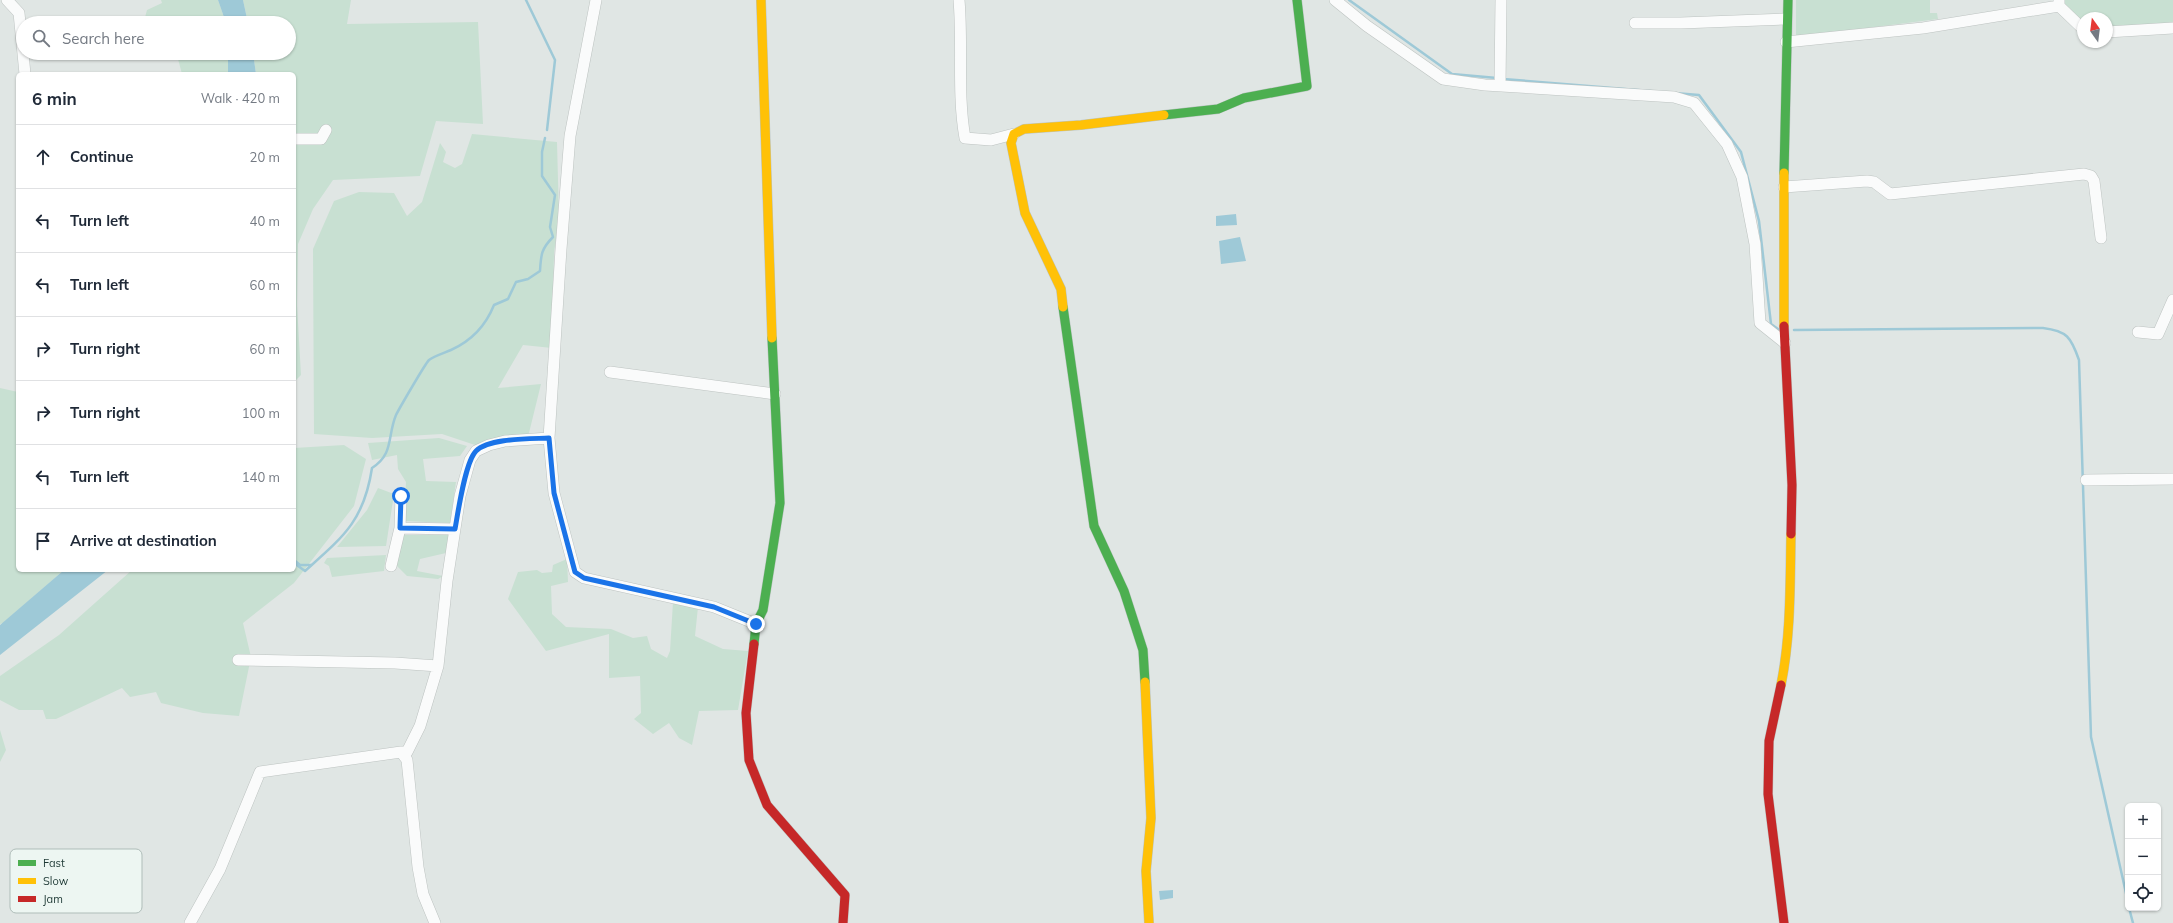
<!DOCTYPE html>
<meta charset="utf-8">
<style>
:root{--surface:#fff;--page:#f6f6f7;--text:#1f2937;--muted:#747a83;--line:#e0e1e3}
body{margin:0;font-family:Mulish,sans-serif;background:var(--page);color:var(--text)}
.controls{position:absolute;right:12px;bottom:12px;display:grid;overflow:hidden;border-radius:6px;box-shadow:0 1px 3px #0004}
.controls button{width:36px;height:36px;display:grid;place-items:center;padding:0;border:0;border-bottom:1px solid var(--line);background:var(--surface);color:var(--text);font:20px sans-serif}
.compass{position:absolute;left:2077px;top:12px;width:36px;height:36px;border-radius:50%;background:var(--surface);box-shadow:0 1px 3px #0004;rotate:346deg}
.stop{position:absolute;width:12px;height:12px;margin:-9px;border:3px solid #1a73e8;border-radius:50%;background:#fff}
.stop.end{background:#1a73e8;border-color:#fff;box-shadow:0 1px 4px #0008}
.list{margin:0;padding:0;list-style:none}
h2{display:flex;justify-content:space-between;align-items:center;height:52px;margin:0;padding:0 16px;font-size:17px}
h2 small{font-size:13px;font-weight:400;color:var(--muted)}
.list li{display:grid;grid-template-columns:26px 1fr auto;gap:12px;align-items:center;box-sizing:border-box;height:64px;padding:0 16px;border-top:1px solid var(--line)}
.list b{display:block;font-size:15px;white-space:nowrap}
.list em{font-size:13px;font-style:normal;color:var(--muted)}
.icon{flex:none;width:22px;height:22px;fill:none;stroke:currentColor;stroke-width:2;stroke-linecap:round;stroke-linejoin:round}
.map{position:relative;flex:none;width:2173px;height:923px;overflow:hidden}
.search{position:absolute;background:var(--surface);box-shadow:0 1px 3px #0004;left:16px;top:16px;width:280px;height:44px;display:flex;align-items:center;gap:10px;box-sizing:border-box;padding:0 14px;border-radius:22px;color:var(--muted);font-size:15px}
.panel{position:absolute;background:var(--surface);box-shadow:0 1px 3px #0004;left:16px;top:72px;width:280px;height:500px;border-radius:6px}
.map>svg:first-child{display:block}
.green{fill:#c8e0d2}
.water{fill:#9ec9d7}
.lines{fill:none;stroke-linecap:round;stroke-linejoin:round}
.stream{stroke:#9ec9d7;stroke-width:2.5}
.street-casing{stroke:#bdc3c1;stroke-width:12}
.fast-casing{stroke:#bbc4c1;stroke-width:10}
.slow-casing{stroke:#bbc4c1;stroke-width:10}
.jam-casing{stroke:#bbc4c1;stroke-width:10}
.street{stroke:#fafbfb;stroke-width:11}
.fast{stroke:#4caf50;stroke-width:9}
.slow{stroke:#ffc107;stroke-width:9}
.jam{stroke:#c62828;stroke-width:9}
.route{stroke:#1a73e8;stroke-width:5}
.key{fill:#edf6f2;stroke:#afbdb9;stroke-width:1}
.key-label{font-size:11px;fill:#1e3935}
</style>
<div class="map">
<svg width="2173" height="923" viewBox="0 0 2173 923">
<rect width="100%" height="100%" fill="#e0e6e4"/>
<path class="green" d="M 161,0 L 218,0 L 226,23 L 157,23 L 144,21 L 147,10 L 162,3 Z
M 243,0 L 351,0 L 347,24 L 478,22 L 483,124 L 436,121 L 420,176 L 333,180 L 313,209 L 298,244 L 297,305 L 301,375 L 294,382 L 294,74 L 256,74 L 253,53 L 289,53 L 289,23 L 248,23 Z
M 1796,0 L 1930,0 L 1930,13 L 1937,13 L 1938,19 L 1796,37 Z
M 2061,0 L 2173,0 L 2173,26 L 2107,31 L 2107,18 L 2083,18 L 2083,25 L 2062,3 Z
M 167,53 L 228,53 L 228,74 L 182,74 L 178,59 Z
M 472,134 L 557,142 L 559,218 L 554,253 L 552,348 L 523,345 L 498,388 L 541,384 L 528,437 L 481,447 L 442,434 L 372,438 L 314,434 L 313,249 L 334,201 L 359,192 L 394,193 L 407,216 L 422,202 L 440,143 L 446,152 L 443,162 L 455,168 L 462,164 Z
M 0,388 L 18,392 L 18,570 L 64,570 L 3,623 L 0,624 Z
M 439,438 L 467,446 L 460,456 L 423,459 L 426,481 L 456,482 L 450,523 L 404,521 L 406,482 L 398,469 L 397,455 L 372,460 L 368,443 Z
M 344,445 L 366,459 L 354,506 L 294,583 L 243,623 L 251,657 L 239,716 L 203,713 L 161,703 L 156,692 L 130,697 L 122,688 L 56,719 L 46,719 L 43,710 L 19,710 L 0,700 L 0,676 L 59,635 L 132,570 L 294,570 L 294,448 Z
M 378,488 L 394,494 L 386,546 L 337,547 L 367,510 Z
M 402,535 L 451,535 L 446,553 L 420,559 L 417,571 L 443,576 L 438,579 L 407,576 L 397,566 Z
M 386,555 L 384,571 L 332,577 L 329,566 L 324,563 L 327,558 Z
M 567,559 L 568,582 L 551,586 L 552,614 L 566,627 L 611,629 L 633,638 L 647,636 L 651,649 L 667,658 L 670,651 L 673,602 L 698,607 L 695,636 L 723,649 L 748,651 L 738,710 L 699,711 L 692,745 L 679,738 L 669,723 L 653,734 L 634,719 L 641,713 L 640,676 L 609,678 L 609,634 L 546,651 L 508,599 L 518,572 L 537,570 L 542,573 L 552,572 L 553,565 Z
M 0,730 L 6,750 L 0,762 Z"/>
<path class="water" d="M 218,0 L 243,0 L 248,23 L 226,23 Z
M 228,53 L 253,53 L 256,74 L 228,74 Z
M 1236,214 L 1237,225 L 1216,226 L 1216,216 Z
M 1240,237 L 1246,261 L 1221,264 L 1219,241 Z
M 64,570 L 108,570 L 0,655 L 0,625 Z
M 1173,890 L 1173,898 L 1160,900 L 1159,891 Z"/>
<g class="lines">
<path class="stream" d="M 526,0 L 555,60 L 547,130
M 1349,0 L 1452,74 L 1497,78
M 1503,79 L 1699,95 L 1741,152 L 1759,221 L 1771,324 L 1778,329
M 1794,330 L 2043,328 C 2067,331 2071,337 2079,360 L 2091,737 L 2128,902
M 294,560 L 300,565 L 311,565
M 294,563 L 305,571 C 343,537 364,521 372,468 C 394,454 387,437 396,415 C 399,409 425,364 429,360 C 434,356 444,353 451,350 C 471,341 486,325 494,305 L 508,299 L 516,282 L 528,279 L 540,271 C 541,255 541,249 553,237 L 550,227 L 555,195 L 542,176 L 542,152 L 545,138
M 2129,908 L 2133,923"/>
<defs>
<path id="street" d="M 7,0 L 19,13 L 25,74
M 596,0 L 570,136 L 561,249 L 549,438 L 554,493 L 575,572 L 584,578 L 714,607 L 756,624
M 959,0 C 963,46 957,93 965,138 L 991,140 L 1014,134
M 1335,0 L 1367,26 L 1443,79 L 1485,85 L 1674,97 L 1694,103 L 1727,144 L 1742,177 L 1755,244 L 1760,323 L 1785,343
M 2059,6 L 2083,29
M 1635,23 L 1681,23 L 1786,19
M 2107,32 L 2173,28
M 1786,42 L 1923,28 L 2059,6 L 2059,0
M 1500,86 L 1501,0
M 294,139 L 321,139 L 326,130
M 1784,187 L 1867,181 L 1874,182 L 1890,194 L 2084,174 L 2091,176 L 2094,181 L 2101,238
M 2138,332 L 2158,334 L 2173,300
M 610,372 L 775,394
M 2086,480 L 2173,479
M 400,528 L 401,496
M 391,566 L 400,528 L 455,529
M 238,660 L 395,663 L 438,666
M 190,923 L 220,869 L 260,772 L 401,752
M 435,923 L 423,894 L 418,867 L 407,760 L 401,752 L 407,752 L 420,726 L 438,666 L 447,581 L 460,496 L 470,460 L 476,451 L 489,445 L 505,441 L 549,438"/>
<path id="fast" d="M 1164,115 L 1218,109 L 1244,98 L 1307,86 L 1297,0
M 1784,173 L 1788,0
M 1063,307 L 1094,526 L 1124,591 L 1143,650 L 1145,682
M 754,644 L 756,624 L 763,610 L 780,503 L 772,338"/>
<path id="slow" d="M 761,0 L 772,338
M 1784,173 L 1784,326
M 1063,307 L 1061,289 L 1025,213 L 1011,143 L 1014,134 L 1024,129 L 1081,125 L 1164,115
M 1145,682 L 1151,818 L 1146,871 L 1149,923
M 1781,685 C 1791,635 1790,585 1791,534"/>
<path id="jam" d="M 1784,326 L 1792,485 L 1791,534
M 754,644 L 746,713 L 749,760 L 767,805 L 845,895 L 843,923
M 1781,685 L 1769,741 L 1768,794 L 1784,923"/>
</defs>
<use href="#street" class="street-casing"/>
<use href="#fast" class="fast-casing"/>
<use href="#slow" class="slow-casing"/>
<use href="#jam" class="jam-casing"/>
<use href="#street" class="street"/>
<use href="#fast" class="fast"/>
<use href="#slow" class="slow"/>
<use href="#jam" class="jam"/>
</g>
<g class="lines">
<path class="route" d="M 401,496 L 400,528 L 455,529 C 458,513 465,462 476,451 C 489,438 530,439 549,438 L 554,493 L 575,572 L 584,578 L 714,607 L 756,624"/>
</g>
<rect x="10" y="849" width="132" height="64" rx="6" class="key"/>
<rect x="18" y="860" width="18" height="6" fill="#4caf50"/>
<rect x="18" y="878" width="18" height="6" fill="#ffc107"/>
<rect x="18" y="896" width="18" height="6" fill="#c62828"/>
<g class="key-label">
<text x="43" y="867">Fast</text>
<text x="43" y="885">Slow</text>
<text x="43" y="903">Jam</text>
</g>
</svg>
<div class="controls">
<button>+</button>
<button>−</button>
<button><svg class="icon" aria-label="locate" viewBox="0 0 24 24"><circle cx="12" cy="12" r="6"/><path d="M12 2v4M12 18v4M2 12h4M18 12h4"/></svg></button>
</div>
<svg class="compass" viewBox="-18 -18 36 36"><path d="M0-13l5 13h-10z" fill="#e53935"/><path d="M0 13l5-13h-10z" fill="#747a83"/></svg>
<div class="stop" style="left:401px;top:496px"></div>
<div class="stop end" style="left:756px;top:624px"></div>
<div class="search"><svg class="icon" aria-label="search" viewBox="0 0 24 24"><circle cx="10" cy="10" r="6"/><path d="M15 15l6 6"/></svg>Search here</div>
<section class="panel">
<h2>6 min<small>Walk · 420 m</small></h2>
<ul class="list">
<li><svg class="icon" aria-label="ahead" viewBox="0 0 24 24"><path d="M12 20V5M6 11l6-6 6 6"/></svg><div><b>Continue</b></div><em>20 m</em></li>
<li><svg class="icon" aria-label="left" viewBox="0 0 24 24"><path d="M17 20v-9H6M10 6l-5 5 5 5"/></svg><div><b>Turn left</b></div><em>40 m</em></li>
<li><svg class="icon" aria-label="left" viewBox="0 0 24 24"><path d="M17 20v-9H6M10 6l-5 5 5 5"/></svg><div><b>Turn left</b></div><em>60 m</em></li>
<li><svg class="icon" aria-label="right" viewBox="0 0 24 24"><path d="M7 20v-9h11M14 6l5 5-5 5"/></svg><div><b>Turn right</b></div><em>60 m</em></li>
<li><svg class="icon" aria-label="right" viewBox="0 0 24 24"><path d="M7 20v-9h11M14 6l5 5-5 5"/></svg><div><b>Turn right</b></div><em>100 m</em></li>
<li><svg class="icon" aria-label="left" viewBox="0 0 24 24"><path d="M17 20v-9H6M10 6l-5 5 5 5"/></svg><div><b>Turn left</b></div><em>140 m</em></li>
<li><svg class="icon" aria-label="arrive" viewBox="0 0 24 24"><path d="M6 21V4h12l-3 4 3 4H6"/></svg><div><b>Arrive at destination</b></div></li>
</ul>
</section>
</div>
